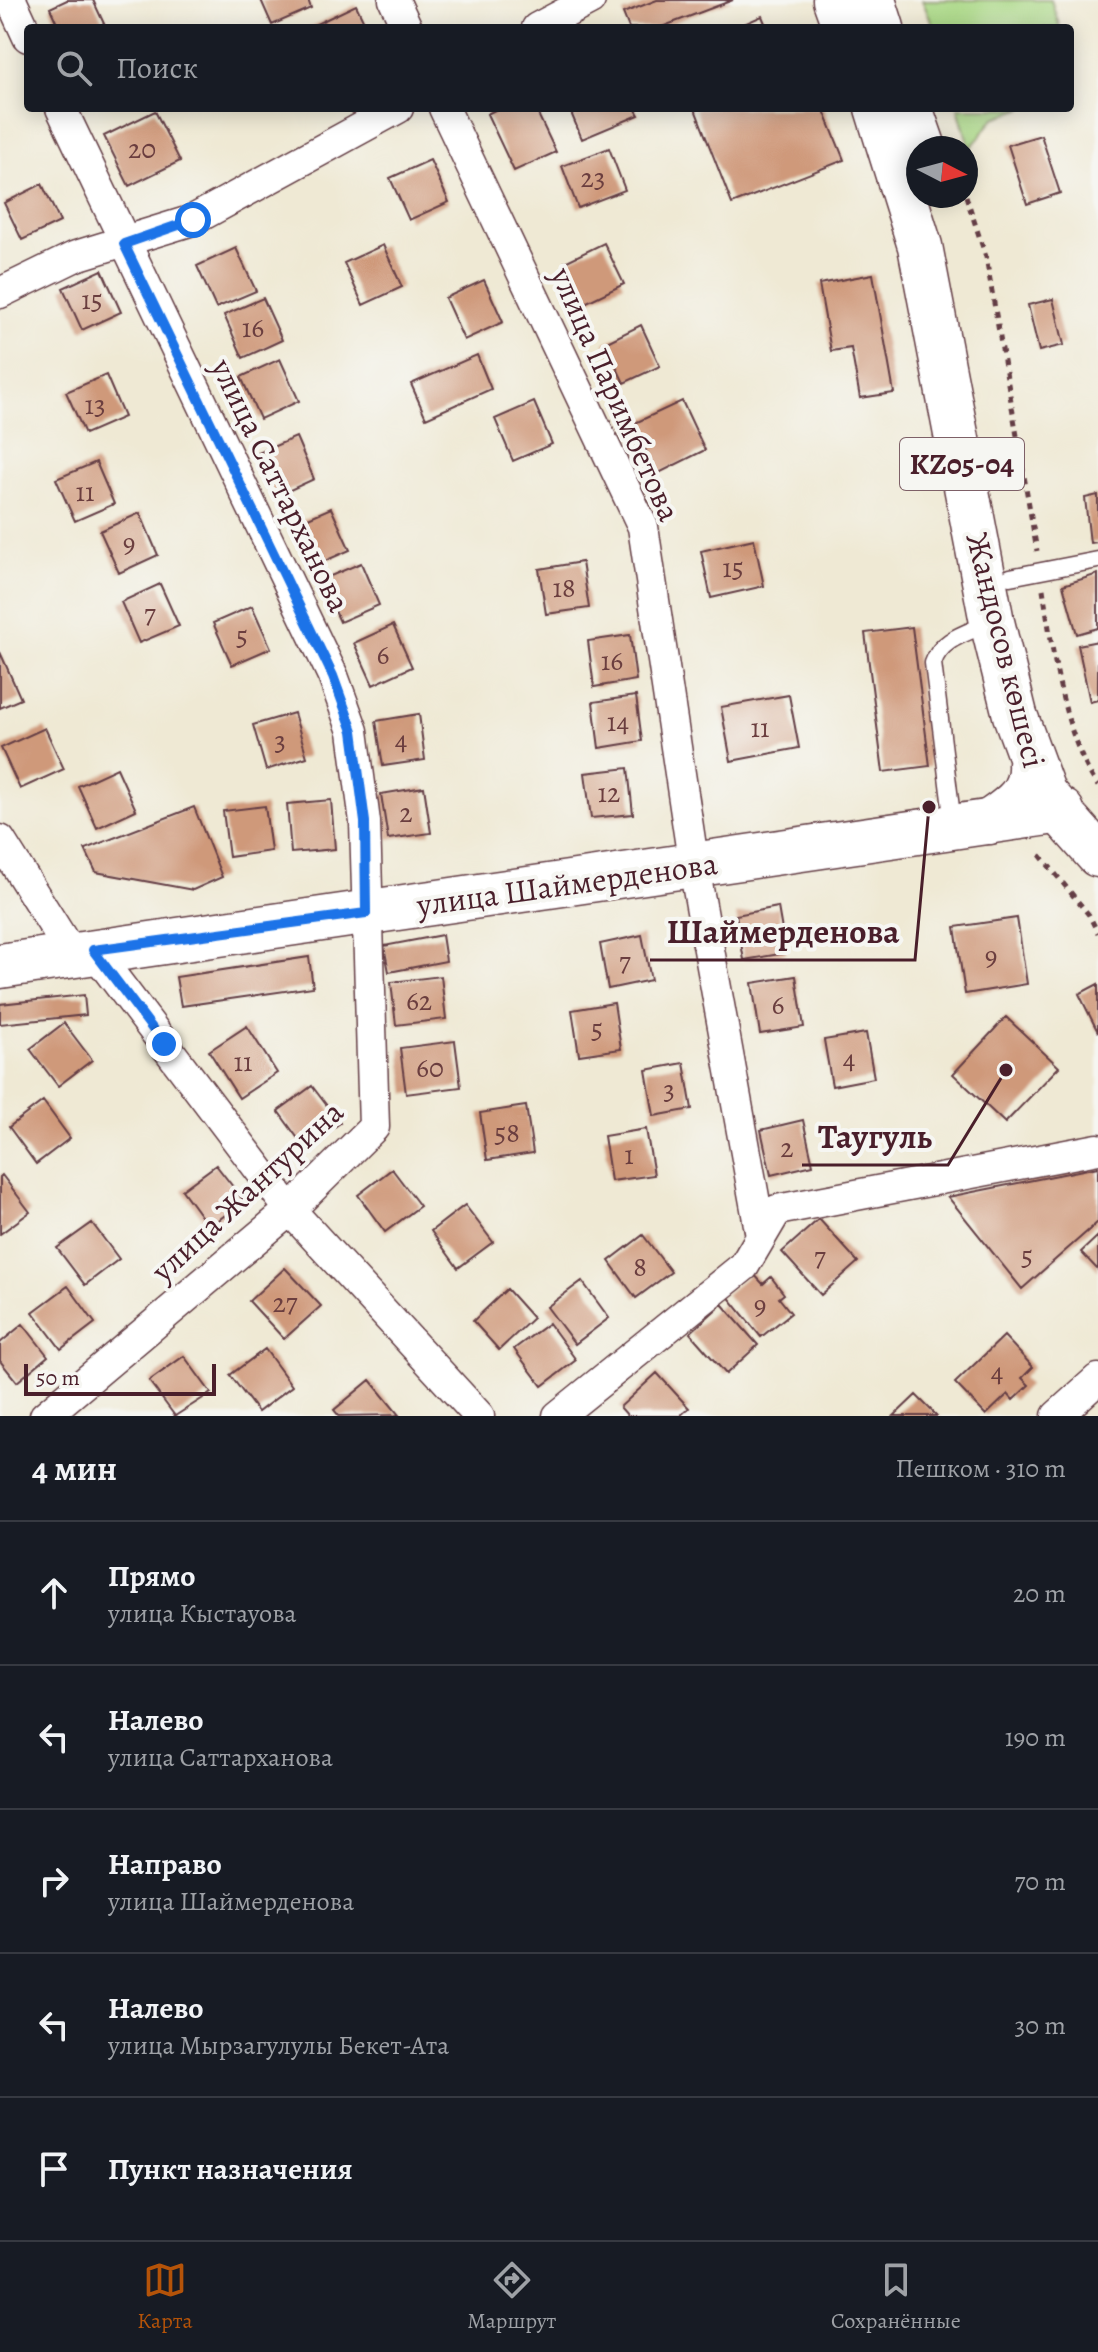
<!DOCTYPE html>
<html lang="ru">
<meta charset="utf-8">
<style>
:root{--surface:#171b24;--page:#20242c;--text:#f1f3f6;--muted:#9ea1a6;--line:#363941;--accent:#b45309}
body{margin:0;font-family:Alegreya,serif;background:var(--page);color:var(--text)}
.compass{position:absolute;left:906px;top:136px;width:72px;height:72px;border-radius:50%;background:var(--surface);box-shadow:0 4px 20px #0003;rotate:96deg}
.scale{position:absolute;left:24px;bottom:20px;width:192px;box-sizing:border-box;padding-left:8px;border:4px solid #4a1f2b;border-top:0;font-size:22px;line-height:28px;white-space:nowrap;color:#4a1f2b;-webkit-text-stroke:6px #f6f6f2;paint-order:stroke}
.stop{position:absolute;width:24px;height:24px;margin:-18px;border:6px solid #1a73e8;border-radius:50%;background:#fff}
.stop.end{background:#1a73e8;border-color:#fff;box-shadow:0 2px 8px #0008}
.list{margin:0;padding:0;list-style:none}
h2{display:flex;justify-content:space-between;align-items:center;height:104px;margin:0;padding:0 32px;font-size:34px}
h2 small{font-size:26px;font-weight:400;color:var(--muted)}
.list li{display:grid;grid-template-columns:52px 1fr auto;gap:24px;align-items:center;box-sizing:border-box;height:144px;padding:0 32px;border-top:2px solid var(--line)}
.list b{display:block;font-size:30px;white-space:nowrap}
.list p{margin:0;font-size:26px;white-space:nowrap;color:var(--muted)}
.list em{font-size:26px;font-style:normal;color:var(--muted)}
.icon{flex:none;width:44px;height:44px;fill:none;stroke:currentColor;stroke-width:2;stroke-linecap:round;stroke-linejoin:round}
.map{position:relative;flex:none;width:1098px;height:1416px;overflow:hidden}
.search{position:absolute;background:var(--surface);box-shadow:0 4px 20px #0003;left:24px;right:24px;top:24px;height:88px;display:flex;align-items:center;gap:20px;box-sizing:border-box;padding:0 28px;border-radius:8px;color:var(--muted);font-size:30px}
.sheet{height:824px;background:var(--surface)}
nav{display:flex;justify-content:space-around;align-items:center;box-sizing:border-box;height:112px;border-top:2px solid var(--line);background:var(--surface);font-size:22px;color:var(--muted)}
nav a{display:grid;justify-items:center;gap:4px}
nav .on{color:var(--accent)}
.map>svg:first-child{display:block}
.green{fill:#a9d784;stroke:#7a7b58;stroke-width:2}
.building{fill:#cf997a}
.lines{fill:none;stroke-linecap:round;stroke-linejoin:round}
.lane-casing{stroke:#633d44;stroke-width:19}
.street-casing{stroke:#633d44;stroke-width:33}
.secondary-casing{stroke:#633d44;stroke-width:47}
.primary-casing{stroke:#633d44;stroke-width:47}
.path{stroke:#633d44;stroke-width:5;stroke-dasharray:6 6;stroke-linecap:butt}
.lane{stroke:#fff;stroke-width:16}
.street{stroke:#fff;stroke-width:30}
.secondary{stroke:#fff;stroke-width:44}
.primary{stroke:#fff;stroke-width:44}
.route{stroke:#1a73e8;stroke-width:10}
.labels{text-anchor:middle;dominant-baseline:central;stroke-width:8;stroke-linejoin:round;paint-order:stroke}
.number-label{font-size:28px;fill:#6b3e3f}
.shield{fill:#f6f6f2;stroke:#7e6067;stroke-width:2}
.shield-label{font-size:30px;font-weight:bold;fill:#4a1f2b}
.street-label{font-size:32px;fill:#4a1f2b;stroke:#f6f6f2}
.leader{fill:none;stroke:#4a1f2b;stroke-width:3}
.callout-dot{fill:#4a1f2b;stroke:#f6f6f2;stroke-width:3}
.callout-label{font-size:34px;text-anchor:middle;font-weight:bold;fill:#4a1f2b;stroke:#f6f6f2;stroke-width:8;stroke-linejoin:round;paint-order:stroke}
</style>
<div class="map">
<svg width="1098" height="1416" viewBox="0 0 1098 1416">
<rect width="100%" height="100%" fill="#f6f6f2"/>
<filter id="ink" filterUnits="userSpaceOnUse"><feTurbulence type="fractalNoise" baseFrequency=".0125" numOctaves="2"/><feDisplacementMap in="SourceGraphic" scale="16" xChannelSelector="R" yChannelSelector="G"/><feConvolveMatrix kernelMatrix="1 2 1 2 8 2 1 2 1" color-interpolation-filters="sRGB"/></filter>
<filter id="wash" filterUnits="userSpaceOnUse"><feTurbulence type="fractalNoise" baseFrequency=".006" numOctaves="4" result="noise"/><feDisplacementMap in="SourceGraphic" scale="32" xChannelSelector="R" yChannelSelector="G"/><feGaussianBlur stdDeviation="1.8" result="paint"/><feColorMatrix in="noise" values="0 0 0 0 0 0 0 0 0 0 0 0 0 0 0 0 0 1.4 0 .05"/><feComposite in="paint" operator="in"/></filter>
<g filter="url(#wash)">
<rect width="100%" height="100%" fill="#efe9d4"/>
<path class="green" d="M 922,0 L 1051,0 L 1060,28 L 934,28 Z
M 958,108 L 1024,108 L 994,118 L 970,149 Z"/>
<g id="blocks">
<path class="building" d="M 67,0 L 93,0 L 106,28 L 59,28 L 50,8 Z
M 261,0 L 308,0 L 311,8 L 272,25 Z
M 657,0 L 733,0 L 659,28 L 629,28 L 623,13 Z
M 356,5 L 367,28 L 308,28 Z
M 762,16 L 767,28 L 735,28 Z
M 499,108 L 535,108 L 556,152 L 514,171 L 487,114 Z
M 569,108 L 635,108 L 639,115 L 582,139 Z
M 699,108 L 823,108 L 844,160 L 732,204 L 695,109 Z
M 155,111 L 180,161 L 129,186 L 104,136 Z
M 1041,135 L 1060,193 L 1027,204 L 1008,145 Z
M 609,148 L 625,190 L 578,208 L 562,166 Z
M 430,160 L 449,202 L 409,220 L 390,178 Z
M 42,184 L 60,222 L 22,240 L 4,203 Z
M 604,243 L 624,284 L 585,303 L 565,262 Z
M 383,245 L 402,287 L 363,305 L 344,263 Z
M 236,248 L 256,291 L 216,308 L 197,266 Z
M 102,270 L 121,312 L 82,330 L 63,288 Z
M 873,274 L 894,393 L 860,398 L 851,348 L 831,351 L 819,284 Z
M 484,280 L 503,322 L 464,340 L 445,298 Z
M 263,298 L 282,340 L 243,358 L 224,315 Z
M 1053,299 L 1064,345 L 1039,351 L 1028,305 Z
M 641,325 L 660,366 L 624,383 L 605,343 Z
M 477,355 L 491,389 L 426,418 L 411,384 Z
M 280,359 L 299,401 L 260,419 L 241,377 Z
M 106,375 L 124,417 L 85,434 L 66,392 Z
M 682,401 L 705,450 L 657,474 L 633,424 Z
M 534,402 L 552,444 L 513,461 L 495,419 Z
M 296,437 L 314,479 L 275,497 L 256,454 Z
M 96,462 L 114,504 L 75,521 L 56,479 Z
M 1098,495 L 1098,542 L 1090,543 L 1085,498 Z
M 331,508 L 350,550 L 311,567 L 292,525 Z
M 140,513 L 158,555 L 119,573 L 100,531 Z
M 754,539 L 764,586 L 711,598 L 701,551 Z
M 582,562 L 589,608 L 546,614 L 539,569 Z
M 361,563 L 379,605 L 340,622 L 321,580 Z
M 1098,574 L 1098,628 L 1077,634 L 1063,585 Z
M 160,584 L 179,626 L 139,643 L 121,602 Z
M 252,606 L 271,648 L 232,665 L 213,623 Z
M 393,625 L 412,667 L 373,685 L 354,643 Z
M 912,627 L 930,766 L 883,772 L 865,633 Z
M 630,635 L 636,680 L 594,687 L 588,641 Z
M 1098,641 L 1098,700 L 1090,702 L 1078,645 Z
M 0,652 L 21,699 L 0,708 Z
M 789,695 L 799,748 L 731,761 L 721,707 Z
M 636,696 L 642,741 L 599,748 L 593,702 Z
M 294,713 L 307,757 L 266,770 L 253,725 Z
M 419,714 L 425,760 L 383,766 L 376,721 Z
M 45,728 L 64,769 L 20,789 L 1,748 Z
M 117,768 L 136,810 L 97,828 L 78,786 Z
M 628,768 L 633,814 L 591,818 L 585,773 Z
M 424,787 L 431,833 L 388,839 L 381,794 Z
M 331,800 L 335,849 L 291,853 L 287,804 Z
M 265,806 L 271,851 L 229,857 L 223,811 Z
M 194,807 L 222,877 L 193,890 L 96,872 L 85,849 Z
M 778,907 L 786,953 L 744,960 L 736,915 Z
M 1017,918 L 1027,984 L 965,994 L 955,927 Z
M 442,935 L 446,961 L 389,972 L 384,946 Z
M 642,935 L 651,980 L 608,989 L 600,944 Z
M 309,957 L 313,987 L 181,1006 L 176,977 Z
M 441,976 L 446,1019 L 396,1025 L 391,982 Z
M 796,976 L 804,1027 L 760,1034 L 752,983 Z
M 1098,984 L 1098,1032 L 1079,994 Z
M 84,995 L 86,1015 L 0,1024 L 0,1004 Z
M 614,1003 L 621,1049 L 579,1055 L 572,1010 Z
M 1006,1017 L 1059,1067 L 1005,1123 L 953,1074 Z
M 64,1023 L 92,1060 L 58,1086 L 30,1049 Z
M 247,1026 L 277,1073 L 239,1098 L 209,1051 Z
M 866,1033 L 874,1078 L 832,1086 L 824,1040 Z
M 455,1041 L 461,1087 L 406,1094 L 400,1048 Z
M 684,1063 L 692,1109 L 654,1116 L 646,1070 Z
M 312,1086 L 340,1123 L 305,1148 L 278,1111 Z
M 43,1101 L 70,1138 L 36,1164 L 9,1127 Z
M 526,1106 L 533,1153 L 487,1160 L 480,1113 Z
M 803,1120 L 813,1165 L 771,1175 L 761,1130 Z
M 646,1129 L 654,1175 L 611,1181 L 604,1136 Z
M 216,1165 L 244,1201 L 209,1227 L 182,1190 Z
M 1098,1167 L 1098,1222 L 1022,1289 L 948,1197 Z
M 392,1169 L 420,1206 L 385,1232 L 358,1195 Z
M 2,1175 L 30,1212 L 0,1234 L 0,1177 Z
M 465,1205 L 493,1242 L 458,1268 L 431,1231 Z
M 819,1219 L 858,1262 L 821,1295 L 782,1252 Z
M 92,1223 L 119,1259 L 85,1285 L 57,1248 Z
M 643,1235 L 671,1272 L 636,1298 L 609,1261 Z
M 1098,1236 L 1098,1270 L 1081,1252 Z
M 285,1268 L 321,1306 L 284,1339 L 249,1301 Z
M 752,1272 L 763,1284 L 771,1277 L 784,1294 L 779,1298 L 791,1313 L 761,1337 L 726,1294 Z
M 582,1281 L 609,1318 L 575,1344 L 547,1307 Z
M 68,1286 L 95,1323 L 61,1349 L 33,1312 Z
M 507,1289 L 533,1318 L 499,1350 L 473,1321 Z
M 722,1304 L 758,1345 L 726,1374 L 690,1333 Z
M 549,1323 L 576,1360 L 542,1386 L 514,1349 Z
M 23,1324 L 48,1356 L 17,1382 L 0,1361 L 0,1343 Z
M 1004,1336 L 1033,1367 L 1022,1378 L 1029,1385 L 1013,1400 L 1008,1394 L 986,1415 L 955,1383 Z
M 265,1349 L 292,1386 L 258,1412 L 230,1375 Z
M 184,1356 L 211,1393 L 175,1416 L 149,1381 Z
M 657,1373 L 689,1408 L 680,1416 L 628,1416 L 620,1407 Z
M 370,1380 L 399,1415 L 339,1416 L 334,1410 Z
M 916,1395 L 937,1416 L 894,1416 Z"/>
</g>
</g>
<g filter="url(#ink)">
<use href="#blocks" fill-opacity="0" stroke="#633d44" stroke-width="2"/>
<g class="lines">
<defs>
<path id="lane" d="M 1010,577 L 1098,560
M 953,824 L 933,663 C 941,638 968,633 991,622"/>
<path id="street" d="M 11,0 L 28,37
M 394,0 L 407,28
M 537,28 L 590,0
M 444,108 L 643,527 L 694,867 L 761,1236
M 0,293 L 76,256 L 193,220 L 398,108
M 0,840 L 71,953
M 93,950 L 290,1210 L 479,1416
M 45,1416 L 290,1210 L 374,1127 L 365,822 L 353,731 L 333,676 L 61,108
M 558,1416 L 744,1266 L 777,1210 L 1098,1149
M 1057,1416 L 1098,1379"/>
<path id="secondary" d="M 0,966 L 1062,811"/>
<path id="primary" d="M 835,0 L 845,28
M 873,0 L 882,28
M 877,108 L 920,246 L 992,622 L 1015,715 L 1044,794 L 1098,855
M 910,108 L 924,148
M 989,822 C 1012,806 1032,794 1030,763"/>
</defs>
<use href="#lane" class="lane-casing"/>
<use href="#street" class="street-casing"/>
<use href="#secondary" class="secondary-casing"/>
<use href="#primary" class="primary-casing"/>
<path class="path" d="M 966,196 L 986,257 L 1037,551
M 1043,589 C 1052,648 1064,738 1098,786
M 1040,855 L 1089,915 L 1098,933"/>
<use href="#lane" class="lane"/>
<use href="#street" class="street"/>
<use href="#secondary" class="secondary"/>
<use href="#primary" class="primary"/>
</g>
</g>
<g class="lines" filter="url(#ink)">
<path class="route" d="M 164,1044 L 93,950 L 366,913 L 365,822 L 353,731 L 333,676 L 124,244 L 193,220"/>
</g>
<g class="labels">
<g class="number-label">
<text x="142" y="149">20</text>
<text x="593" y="178">23</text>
<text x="92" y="300">15</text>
<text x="253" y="328">16</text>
<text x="95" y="405">13</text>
<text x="85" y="492">11</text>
<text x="129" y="543">9</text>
<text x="733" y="568">15</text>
<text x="564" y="588">18</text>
<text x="150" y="614">7</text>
<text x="242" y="636">5</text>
<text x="383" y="655">6</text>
<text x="612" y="661">16</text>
<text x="618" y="722">14</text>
<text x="760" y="728">11</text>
<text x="401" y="740">4</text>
<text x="280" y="741">3</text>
<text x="609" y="793">12</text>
<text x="406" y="813">2</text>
<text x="991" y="956">9</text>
<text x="625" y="962">7</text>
<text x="419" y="1001">62</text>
<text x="778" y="1005">6</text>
<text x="597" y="1029">5</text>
<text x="849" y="1059">4</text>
<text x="243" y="1062">11</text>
<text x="430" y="1068">60</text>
<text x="669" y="1090">3</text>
<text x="507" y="1133">58</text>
<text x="787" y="1148">2</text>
<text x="629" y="1155">1</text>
<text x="1027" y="1256">5</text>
<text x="820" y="1257">7</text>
<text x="640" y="1267">8</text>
<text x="285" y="1303">27</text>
<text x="760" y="1305">9</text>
<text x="997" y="1372">4</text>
</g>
<rect class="shield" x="900" y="438" width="124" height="52" rx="6"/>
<g class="shield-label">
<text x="962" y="464">KZ05-04</text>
</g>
<g class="street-label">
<text transform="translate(616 394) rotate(66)">улица Паримбетова</text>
<text transform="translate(281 485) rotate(64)">улица Саттарханова</text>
<text transform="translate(1006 650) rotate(76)">Жандосов көшесі</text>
<text transform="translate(567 884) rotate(-8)">улица Шаймерденова</text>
<text transform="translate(247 1191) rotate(-43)">улица Жантурина</text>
</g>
</g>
<path class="leader" d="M929 807L915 960H650M1006 1070L948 1165H802"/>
<g class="callout-dot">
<circle cx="929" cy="807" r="8"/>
<circle cx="1006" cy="1070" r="8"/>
</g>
<g class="callout-label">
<text x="783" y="943">Шаймерденова</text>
<text x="875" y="1148">Таугуль</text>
</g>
</svg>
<svg class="compass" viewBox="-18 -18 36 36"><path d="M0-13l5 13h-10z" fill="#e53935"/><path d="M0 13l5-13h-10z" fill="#9ea1a6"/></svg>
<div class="scale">50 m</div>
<div class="stop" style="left:193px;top:220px"></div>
<div class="stop end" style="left:164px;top:1044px"></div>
<div class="search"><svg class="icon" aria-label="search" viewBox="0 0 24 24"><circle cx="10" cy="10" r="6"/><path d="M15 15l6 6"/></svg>Поиск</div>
</div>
<section class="sheet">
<h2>4 мин<small>Пешком · 310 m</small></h2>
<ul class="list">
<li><svg class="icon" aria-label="ahead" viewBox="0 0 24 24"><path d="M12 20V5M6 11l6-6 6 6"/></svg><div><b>Прямо</b><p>улица Кыстауова</p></div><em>20 m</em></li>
<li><svg class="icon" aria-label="left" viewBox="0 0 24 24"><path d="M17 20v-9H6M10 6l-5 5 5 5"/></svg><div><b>Налево</b><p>улица Саттарханова</p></div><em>190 m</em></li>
<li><svg class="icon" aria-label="right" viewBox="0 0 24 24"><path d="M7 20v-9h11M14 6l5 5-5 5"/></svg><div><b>Направо</b><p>улица Шаймерденова</p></div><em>70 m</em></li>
<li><svg class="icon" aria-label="left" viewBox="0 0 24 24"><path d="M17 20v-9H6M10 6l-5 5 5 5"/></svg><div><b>Налево</b><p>улица Мырзагулулы Бекет-Ата</p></div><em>30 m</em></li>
<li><svg class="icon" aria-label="arrive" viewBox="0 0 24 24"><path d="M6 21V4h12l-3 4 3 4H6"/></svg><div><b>Пункт назначения</b></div></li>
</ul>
</section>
<nav>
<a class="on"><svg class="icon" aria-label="map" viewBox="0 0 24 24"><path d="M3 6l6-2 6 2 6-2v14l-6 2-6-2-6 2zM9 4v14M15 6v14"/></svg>Карта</a>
<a><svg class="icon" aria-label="directions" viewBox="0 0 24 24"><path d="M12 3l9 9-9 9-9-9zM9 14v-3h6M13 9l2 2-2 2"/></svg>Маршрут</a>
<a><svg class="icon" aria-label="saved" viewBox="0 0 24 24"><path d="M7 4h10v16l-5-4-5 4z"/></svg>Сохранённые</a>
</nav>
